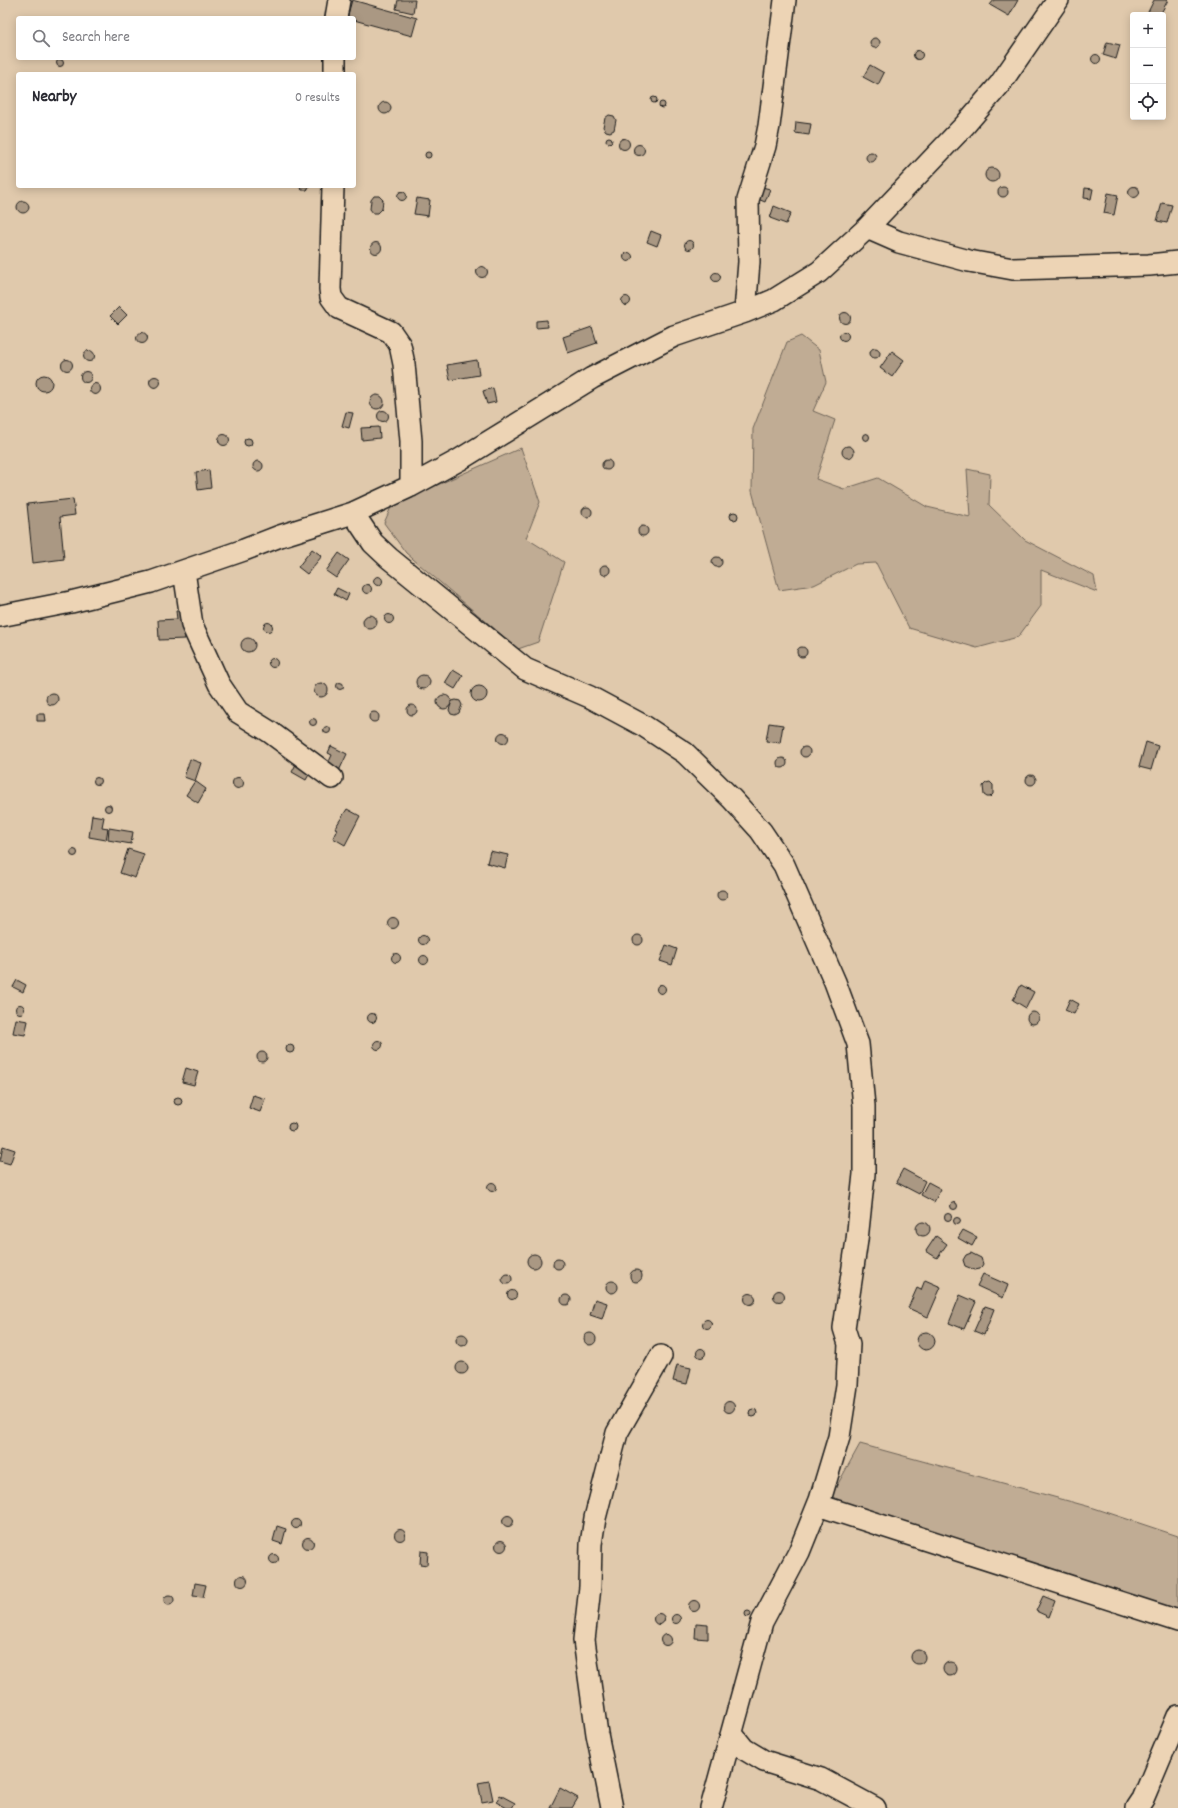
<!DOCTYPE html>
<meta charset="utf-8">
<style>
:root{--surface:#fff;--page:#f2f2f3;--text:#2b2b33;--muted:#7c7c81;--line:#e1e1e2}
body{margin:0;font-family:Dekko,sans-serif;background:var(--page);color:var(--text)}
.controls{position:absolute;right:12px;top:12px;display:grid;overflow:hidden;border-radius:4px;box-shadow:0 2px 10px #0003}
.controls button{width:36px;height:36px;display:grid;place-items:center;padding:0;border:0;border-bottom:1px solid var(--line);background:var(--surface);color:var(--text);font:20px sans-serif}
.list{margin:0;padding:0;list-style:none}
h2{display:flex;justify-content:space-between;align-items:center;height:52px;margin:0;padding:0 16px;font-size:17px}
h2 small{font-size:13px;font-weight:400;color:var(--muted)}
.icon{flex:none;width:22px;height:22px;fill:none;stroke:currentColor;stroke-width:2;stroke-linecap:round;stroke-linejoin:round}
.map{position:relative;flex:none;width:1178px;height:1808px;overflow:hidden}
.search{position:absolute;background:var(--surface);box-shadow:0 2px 10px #0003;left:16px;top:16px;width:340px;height:44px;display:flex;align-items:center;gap:10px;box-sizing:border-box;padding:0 14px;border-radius:4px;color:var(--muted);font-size:15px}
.panel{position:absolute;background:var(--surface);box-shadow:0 2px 10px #0003;left:16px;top:72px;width:340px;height:116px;border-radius:4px}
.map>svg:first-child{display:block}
.green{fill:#c0ac94;stroke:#6e6458}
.building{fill:#aa9883;stroke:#1c1c1c}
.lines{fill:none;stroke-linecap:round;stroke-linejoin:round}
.minor-casing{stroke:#1c1c1c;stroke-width:24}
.minor{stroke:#edd4b5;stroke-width:21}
</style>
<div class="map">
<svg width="1178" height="1808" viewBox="0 0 1178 1808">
<rect width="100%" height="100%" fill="#e0c9ac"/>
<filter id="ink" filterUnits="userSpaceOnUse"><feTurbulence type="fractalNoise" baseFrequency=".025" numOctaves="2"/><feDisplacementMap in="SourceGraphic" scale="8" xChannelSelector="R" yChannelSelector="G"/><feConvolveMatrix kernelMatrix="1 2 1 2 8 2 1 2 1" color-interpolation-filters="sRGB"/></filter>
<g filter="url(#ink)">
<path class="green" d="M 801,336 L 819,350 L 826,382 L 813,411 L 835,420 L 816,479 L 844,489 L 878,478 L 927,507 L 970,517 L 967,469 L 990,474 L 989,505 L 1025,540 L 1094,576 L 1097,592 L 1041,570 L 1041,606 L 1018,637 L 977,648 L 909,628 L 876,563 L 856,564 L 814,585 L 779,590 L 752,491 L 753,429 L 787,342 Z
M 521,448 L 540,502 L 526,538 L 564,562 L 538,642 L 518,649 L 406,553 L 384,523 L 392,505 Z
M 860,1444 L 1094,1508 L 1178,1536 L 1178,1615 L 829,1500 Z"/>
<path class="building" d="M 352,0 L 417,18 L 412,36 L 354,20 L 354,18 L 347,18 Z
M 398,0 L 415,0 L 413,13 L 396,9 Z
M 994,0 L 1018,0 L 1009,16 L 990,5 Z
M 1154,0 L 1168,0 L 1160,15 L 1154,15 L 1148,12 Z
M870 43a5 5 0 1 1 10 0a5 5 0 1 1-10 0Z
M 1107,42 L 1120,45 L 1116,59 L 1103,55 Z
M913.5 55a4.5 4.5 0 1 1 9 0a4.5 4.5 0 1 1-9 0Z
M1091.5 59a4.5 4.5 0 1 1 9 0a4.5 4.5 0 1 1-9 0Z
M56.5 63a3.5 3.5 0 1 1 7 0a3.5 3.5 0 1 1-7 0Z
M 870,65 L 884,73 L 878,85 L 863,77 Z
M651 100a3 3 0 1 1 6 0a3 3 0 1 1-6 0Z
M379 108a6 6 0 1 1 12 0a6 6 0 1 1-12 0Z
M659 105a3 3 0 1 1 6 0a3 3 0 1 1-6 0Z
M 609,115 L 614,116 L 616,120 L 614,130 L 610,132 L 606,131 L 603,127 L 605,118 Z
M 796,122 L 811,124 L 809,135 L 795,133 Z
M606 140a3 3 0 1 1 6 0a3 3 0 1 1-6 0Z
M618.5 144a5.5 5.5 0 1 1 11 0a5.5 5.5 0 1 1-11 0Z
M633.5 150a5.5 5.5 0 1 1 11 0a5.5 5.5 0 1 1-11 0Z
M866 157a5 5 0 1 1 10 0a5 5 0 1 1-10 0Z
M425 155a3 3 0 1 1 6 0a3 3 0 1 1-6 0Z
M985 175a7 7 0 1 1 14 0a7 7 0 1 1-14 0Z
M 298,186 L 310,186 L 307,190 L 302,190 Z
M1128.5 192a5.5 5.5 0 1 1 11 0a5.5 5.5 0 1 1-11 0Z
M998 192a5 5 0 1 1 10 0a5 5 0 1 1-10 0Z
M 762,187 L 770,189 L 765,202 L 758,199 Z
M 1085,188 L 1093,189 L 1091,199 L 1084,198 Z
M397.5 196a4.5 4.5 0 1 1 9 0a4.5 4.5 0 1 1-9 0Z
M 1108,193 L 1118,195 L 1114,215 L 1104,213 Z
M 374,196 L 379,196 L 383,200 L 382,209 L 378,213 L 373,213 L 370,209 L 371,200 Z
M 417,198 L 430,200 L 428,216 L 414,214 Z
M17 207a6 6 0 1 1 12 0a6 6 0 1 1-12 0Z
M 1162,203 L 1172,205 L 1167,223 L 1157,221 Z
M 774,206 L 791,213 L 786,224 L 770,218 Z
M 651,231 L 661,235 L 657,246 L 647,242 Z
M684.5 245a4.5 4.5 0 1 1 9 0a4.5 4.5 0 1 1-9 0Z
M370.5 248a5.5 5.5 0 1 1 11 0a5.5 5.5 0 1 1-11 0Z
M623.5 257a4.5 4.5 0 1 1 9 0a4.5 4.5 0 1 1-9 0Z
M476.5 272a5.5 5.5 0 1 1 11 0a5.5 5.5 0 1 1-11 0Z
M711.5 277a4.5 4.5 0 1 1 9 0a4.5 4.5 0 1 1-9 0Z
M621.5 301a4.5 4.5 0 1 1 9 0a4.5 4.5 0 1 1-9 0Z
M 119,307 L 127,315 L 118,324 L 110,316 Z
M839.5 318a5.5 5.5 0 1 1 11 0a5.5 5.5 0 1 1-11 0Z
M 547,320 L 548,327 L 536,328 L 536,321 Z
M 592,327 L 597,343 L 568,353 L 563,337 Z
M839.5 336a4.5 4.5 0 1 1 9 0a4.5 4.5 0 1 1-9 0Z
M136.5 338a5.5 5.5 0 1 1 11 0a5.5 5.5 0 1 1-11 0Z
M870 353a5 5 0 1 1 10 0a5 5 0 1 1-10 0Z
M83.5 356a5.5 5.5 0 1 1 11 0a5.5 5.5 0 1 1-11 0Z
M 892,351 L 904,360 L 892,377 L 880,368 Z
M61.5 365a5.5 5.5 0 1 1 11 0a5.5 5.5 0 1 1-11 0Z
M 477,360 L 479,375 L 450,380 L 447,365 Z
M80.5 377a5.5 5.5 0 1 1 11 0a5.5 5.5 0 1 1-11 0Z
M36 383a8 8 0 1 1 16 0a8 8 0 1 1-16 0Z
M149.5 382a5.5 5.5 0 1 1 11 0a5.5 5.5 0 1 1-11 0Z
M89.5 389a5.5 5.5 0 1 1 11 0a5.5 5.5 0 1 1-11 0Z
M 493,388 L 496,402 L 487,404 L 483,391 Z
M370 402a7 7 0 1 1 14 0a7 7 0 1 1-14 0Z
M377.5 416a5.5 5.5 0 1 1 11 0a5.5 5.5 0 1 1-11 0Z
M 346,412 L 353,413 L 349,428 L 342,426 Z
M 379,427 L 380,438 L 362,440 L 361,428 Z
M862.5 437a3.5 3.5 0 1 1 7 0a3.5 3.5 0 1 1-7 0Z
M218.5 440a5.5 5.5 0 1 1 11 0a5.5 5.5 0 1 1-11 0Z
M244 442a4 4 0 1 1 8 0a4 4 0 1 1-8 0Z
M842 452a6 6 0 1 1 12 0a6 6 0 1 1-12 0Z
M602 465a5 5 0 1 1 10 0a5 5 0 1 1-10 0Z
M253 466a5 5 0 1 1 10 0a5 5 0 1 1-10 0Z
M 209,470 L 211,488 L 198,490 L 196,472 Z
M 73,499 L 75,515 L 60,517 L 64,559 L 33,563 L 27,504 Z
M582 512a5 5 0 1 1 10 0a5 5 0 1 1-10 0Z
M730 516a4 4 0 1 1 8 0a4 4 0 1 1-8 0Z
M638 531a5 5 0 1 1 10 0a5 5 0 1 1-10 0Z
M 312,549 L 322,556 L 307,574 L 298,567 Z
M 339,553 L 349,560 L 336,578 L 326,571 Z
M712 562a5 5 0 1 1 10 0a5 5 0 1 1-10 0Z
M600 570a5 5 0 1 1 10 0a5 5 0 1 1-10 0Z
M373.5 581a4.5 4.5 0 1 1 9 0a4.5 4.5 0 1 1-9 0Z
M362.5 589a4.5 4.5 0 1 1 9 0a4.5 4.5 0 1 1-9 0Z
M 337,588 L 349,594 L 346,601 L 334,594 Z
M 176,611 L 184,611 L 185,639 L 159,640 L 158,620 L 177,619 Z
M384.5 619a4.5 4.5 0 1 1 9 0a4.5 4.5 0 1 1-9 0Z
M363 622a7 7 0 1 1 14 0a7 7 0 1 1-14 0Z
M263.5 627a4.5 4.5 0 1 1 9 0a4.5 4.5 0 1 1-9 0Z
M241 645a7 7 0 1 1 14 0a7 7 0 1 1-14 0Z
M797 652a5 5 0 1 1 10 0a5 5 0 1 1-10 0Z
M268.5 663a4.5 4.5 0 1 1 9 0a4.5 4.5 0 1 1-9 0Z
M 453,670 L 463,676 L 455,689 L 445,683 Z
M416 682a7 7 0 1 1 14 0a7 7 0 1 1-14 0Z
M336.5 686a3.5 3.5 0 1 1 7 0a3.5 3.5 0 1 1-7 0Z
M314 690a7 7 0 1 1 14 0a7 7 0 1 1-14 0Z
M471 694a8 8 0 1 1 16 0a8 8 0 1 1-16 0Z
M46 699a6 6 0 1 1 12 0a6 6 0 1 1-12 0Z
M437 702a7 7 0 1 1 14 0a7 7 0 1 1-14 0Z
M 456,700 L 460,701 L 462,705 L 459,713 L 455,715 L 451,714 L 449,710 L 452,701 Z
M407 710a5 5 0 1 1 10 0a5 5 0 1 1-10 0Z
M369 717a5 5 0 1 1 10 0a5 5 0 1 1-10 0Z
M 37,714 L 45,714 L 46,721 L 37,721 Z
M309.5 722a3.5 3.5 0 1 1 7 0a3.5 3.5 0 1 1-7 0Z
M 769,723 L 783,725 L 780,743 L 766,741 Z
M323.5 730a3.5 3.5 0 1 1 7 0a3.5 3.5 0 1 1-7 0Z
M497.5 738a5.5 5.5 0 1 1 11 0a5.5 5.5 0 1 1-11 0Z
M 1146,742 L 1158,746 L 1151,770 L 1139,767 Z
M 331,746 L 347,754 L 338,773 L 326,768 L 332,755 L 328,753 Z
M800 752a5 5 0 1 1 10 0a5 5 0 1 1-10 0Z
M777 763a5 5 0 1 1 10 0a5 5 0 1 1-10 0Z
M 190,759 L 201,763 L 195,781 L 184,777 Z
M 297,762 L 312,769 L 306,780 L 292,772 Z
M1026 780a5 5 0 1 1 10 0a5 5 0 1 1-10 0Z
M93.5 781a3.5 3.5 0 1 1 7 0a3.5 3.5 0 1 1-7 0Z
M232.5 783a5.5 5.5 0 1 1 11 0a5.5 5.5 0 1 1-11 0Z
M 195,781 L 206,789 L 198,803 L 186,795 Z
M 990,782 L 993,785 L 993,794 L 990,797 L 987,797 L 984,795 L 983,786 L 986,783 Z
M104.5 808a3.5 3.5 0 1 1 7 0a3.5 3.5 0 1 1-7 0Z
M 347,809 L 360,816 L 345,845 L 333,838 L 337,829 L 335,828 Z
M 92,815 L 104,817 L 102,827 L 108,828 L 106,840 L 89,837 Z
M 109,828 L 133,832 L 131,844 L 108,840 Z
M 128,849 L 144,854 L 135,878 L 120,873 Z
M70.5 853a3.5 3.5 0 1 1 7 0a3.5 3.5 0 1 1-7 0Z
M 490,851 L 508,855 L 505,868 L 487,863 Z
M717 895a5 5 0 1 1 10 0a5 5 0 1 1-10 0Z
M387.5 923a5.5 5.5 0 1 1 11 0a5.5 5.5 0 1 1-11 0Z
M633 940a5 5 0 1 1 10 0a5 5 0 1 1-10 0Z
M418.5 940a4.5 4.5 0 1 1 9 0a4.5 4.5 0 1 1-9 0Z
M 666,945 L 677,949 L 672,965 L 660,961 Z
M391.5 958a4.5 4.5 0 1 1 9 0a4.5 4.5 0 1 1-9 0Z
M419.5 960a4.5 4.5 0 1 1 9 0a4.5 4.5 0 1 1-9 0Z
M 17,980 L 26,985 L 23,992 L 13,987 Z
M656.5 989a4.5 4.5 0 1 1 9 0a4.5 4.5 0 1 1-9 0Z
M 1021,985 L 1034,992 L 1026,1008 L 1013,1000 Z
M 1070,999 L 1079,1004 L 1074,1014 L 1065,1010 Z
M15.5 1009a4.5 4.5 0 1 1 9 0a4.5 4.5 0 1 1-9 0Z
M1027 1018a6 6 0 1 1 12 0a6 6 0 1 1-12 0Z
M367.5 1018a4.5 4.5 0 1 1 9 0a4.5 4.5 0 1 1-9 0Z
M 16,1019 L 28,1021 L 25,1035 L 13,1033 Z
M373.5 1045a4.5 4.5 0 1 1 9 0a4.5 4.5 0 1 1-9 0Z
M286 1049a4 4 0 1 1 8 0a4 4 0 1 1-8 0Z
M257 1057a5 5 0 1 1 10 0a5 5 0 1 1-10 0Z
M 186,1068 L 198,1072 L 194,1085 L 182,1082 Z
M 253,1095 L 265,1099 L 260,1112 L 249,1108 Z
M174 1101a4 4 0 1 1 8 0a4 4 0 1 1-8 0Z
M288 1127a4 4 0 1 1 8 0a4 4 0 1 1-8 0Z
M 3,1146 L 15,1150 L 10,1164 L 0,1161 Z
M 903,1169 L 925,1181 L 919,1194 L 896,1182 Z
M 928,1182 L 941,1189 L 934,1202 L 921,1195 Z
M487.5 1187a4.5 4.5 0 1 1 9 0a4.5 4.5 0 1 1-9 0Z
M950.5 1206a3.5 3.5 0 1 1 7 0a3.5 3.5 0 1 1-7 0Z
M944.5 1217a3.5 3.5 0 1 1 7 0a3.5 3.5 0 1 1-7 0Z
M953.5 1221a3.5 3.5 0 1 1 7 0a3.5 3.5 0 1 1-7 0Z
M916 1229a7 7 0 1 1 14 0a7 7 0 1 1-14 0Z
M 963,1230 L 977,1237 L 972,1246 L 958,1238 Z
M 936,1236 L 947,1244 L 937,1258 L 926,1251 Z
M 971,1253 L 981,1258 L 983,1264 L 980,1269 L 975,1270 L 965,1266 L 963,1260 L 966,1255 Z
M527 1261a7 7 0 1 1 14 0a7 7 0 1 1-14 0Z
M553 1264a5 5 0 1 1 10 0a5 5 0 1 1-10 0Z
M630 1276a6 6 0 1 1 12 0a6 6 0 1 1-12 0Z
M502 1279a5 5 0 1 1 10 0a5 5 0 1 1-10 0Z
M 983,1274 L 1008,1285 L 1003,1298 L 977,1286 Z
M 925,1280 L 941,1287 L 928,1317 L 908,1308 L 917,1288 L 921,1290 Z
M606 1287a6 6 0 1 1 12 0a6 6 0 1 1-12 0Z
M507.5 1295a4.5 4.5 0 1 1 9 0a4.5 4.5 0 1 1-9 0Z
M773.5 1296a5.5 5.5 0 1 1 11 0a5.5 5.5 0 1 1-11 0Z
M744.5 1299a5.5 5.5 0 1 1 11 0a5.5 5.5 0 1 1-11 0Z
M561 1300a5 5 0 1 1 10 0a5 5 0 1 1-10 0Z
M 960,1295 L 976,1302 L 964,1329 L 949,1323 Z
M 595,1299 L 607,1303 L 602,1319 L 590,1315 Z
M 985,1306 L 994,1309 L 984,1335 L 974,1331 Z
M702.5 1324a4.5 4.5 0 1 1 9 0a4.5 4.5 0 1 1-9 0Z
M917 1341a9 9 0 1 1 18 0a9 9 0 1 1-18 0Z
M584 1339a6 6 0 1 1 12 0a6 6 0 1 1-12 0Z
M456 1340a6 6 0 1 1 12 0a6 6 0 1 1-12 0Z
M696.5 1353a4.5 4.5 0 1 1 9 0a4.5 4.5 0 1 1-9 0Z
M456 1368a6 6 0 1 1 12 0a6 6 0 1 1-12 0Z
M 677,1365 L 691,1368 L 687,1384 L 673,1381 Z
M723.5 1407a5.5 5.5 0 1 1 11 0a5.5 5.5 0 1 1-11 0Z
M749 1413a4 4 0 1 1 8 0a4 4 0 1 1-8 0Z
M502.5 1521a5.5 5.5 0 1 1 11 0a5.5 5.5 0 1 1-11 0Z
M291.5 1524a4.5 4.5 0 1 1 9 0a4.5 4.5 0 1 1-9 0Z
M 277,1526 L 286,1529 L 282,1544 L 273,1541 Z
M394.5 1535a5.5 5.5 0 1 1 11 0a5.5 5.5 0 1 1-11 0Z
M302.5 1543a5.5 5.5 0 1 1 11 0a5.5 5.5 0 1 1-11 0Z
M495.5 1546a5.5 5.5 0 1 1 11 0a5.5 5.5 0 1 1-11 0Z
M 421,1551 L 428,1552 L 427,1565 L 420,1564 Z
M269.5 1559a4.5 4.5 0 1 1 9 0a4.5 4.5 0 1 1-9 0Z
M236.5 1581a5.5 5.5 0 1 1 11 0a5.5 5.5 0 1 1-11 0Z
M 195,1583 L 206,1585 L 203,1597 L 193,1596 Z
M164 1600a5 5 0 1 1 10 0a5 5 0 1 1-10 0Z
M 1043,1596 L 1055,1601 L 1049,1617 L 1036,1611 Z
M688.5 1606a5.5 5.5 0 1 1 11 0a5.5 5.5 0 1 1-11 0Z
M745 1614a3 3 0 1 1 6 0a3 3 0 1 1-6 0Z
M653.5 1619a5.5 5.5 0 1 1 11 0a5.5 5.5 0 1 1-11 0Z
M671.5 1619a4.5 4.5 0 1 1 9 0a4.5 4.5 0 1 1-9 0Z
M 696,1623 L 708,1624 L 708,1639 L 695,1638 Z
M660.5 1640a5.5 5.5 0 1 1 11 0a5.5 5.5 0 1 1-11 0Z
M911 1657a7 7 0 1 1 14 0a7 7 0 1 1-14 0Z
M943 1669a7 7 0 1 1 14 0a7 7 0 1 1-14 0Z
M 489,1781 L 493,1800 L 482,1802 L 478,1783 Z
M 560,1788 L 578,1798 L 572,1808 L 550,1808 Z
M 500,1795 L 515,1803 L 512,1808 L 507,1808 L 496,1802 Z"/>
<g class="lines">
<defs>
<path id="minor" d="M 336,18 L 339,0
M 335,74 L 335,58
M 333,186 L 330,289 L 331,297 L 339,308 L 391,332 L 400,345 L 404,364 L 411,441 L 411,486
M 867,228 L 899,242 L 969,261 L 1013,269 L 1149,265 L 1178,262
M 745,312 L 749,262 L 748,200 L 765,146 L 769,126 L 785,0
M 353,513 L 373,543 L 389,558 L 525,669 L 590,697 L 644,726 L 685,753 L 732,799 L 761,831 L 784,865 L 835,982 L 858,1044 L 864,1106 L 864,1174 L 857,1240 L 844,1328 L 849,1344 L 848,1362 L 847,1385 L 839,1437 L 820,1500 L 799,1552 L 762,1622 L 711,1808
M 184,571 L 192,625 L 219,684 L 238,712 L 270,732 L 332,778
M 0,616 L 71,602 L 151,582 L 244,550 L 280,536 L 353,513 L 411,486 L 459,460 L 592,378 L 674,336 L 745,312 L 774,300 L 819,272 L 867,228 L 965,125 L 1000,84 L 1058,0
M 818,1505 L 1178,1621
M 732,1734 L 744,1749 L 764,1761 L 821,1779 L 875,1808
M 612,1808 L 597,1734 L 584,1640 L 590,1587 L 591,1544 L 595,1518 L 617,1433 L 661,1356
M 1137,1808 L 1143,1799 L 1178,1716"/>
</defs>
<use href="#minor" class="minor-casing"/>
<use href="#minor" class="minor"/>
</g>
</g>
</svg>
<div class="controls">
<button>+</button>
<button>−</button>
<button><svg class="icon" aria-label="locate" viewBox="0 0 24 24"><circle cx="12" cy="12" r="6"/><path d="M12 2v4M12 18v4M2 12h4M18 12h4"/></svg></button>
</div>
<div class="search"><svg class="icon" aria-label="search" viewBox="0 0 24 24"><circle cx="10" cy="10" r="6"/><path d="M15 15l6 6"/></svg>Search here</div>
<section class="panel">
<h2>Nearby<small>0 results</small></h2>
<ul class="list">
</ul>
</section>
</div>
